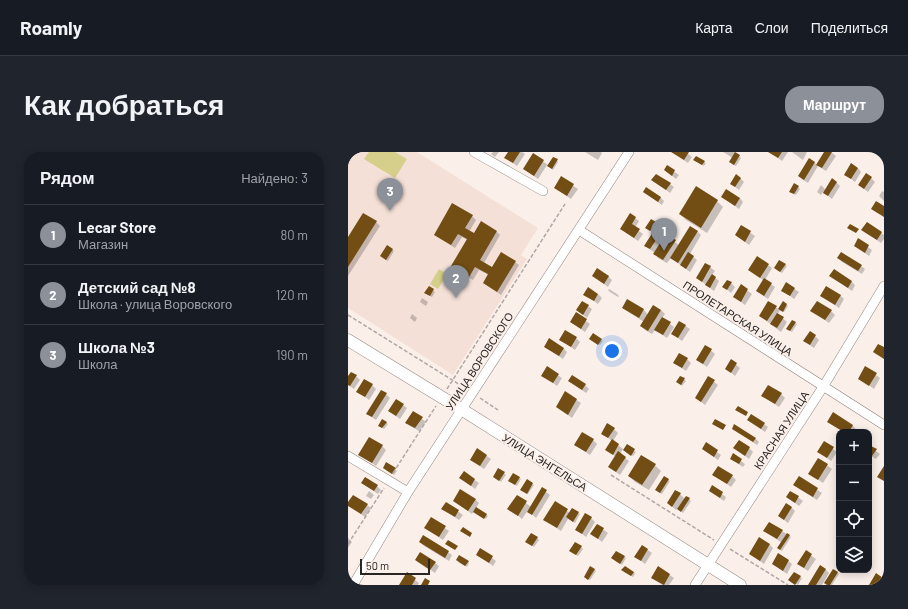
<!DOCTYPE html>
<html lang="ru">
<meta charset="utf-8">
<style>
:root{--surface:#171b24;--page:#20242c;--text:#f1f3f6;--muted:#9ea1a6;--line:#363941;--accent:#8c9099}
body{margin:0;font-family:Barlow,sans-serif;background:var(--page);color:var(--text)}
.controls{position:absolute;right:12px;bottom:12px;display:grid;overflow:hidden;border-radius:8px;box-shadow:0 2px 10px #0003}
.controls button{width:36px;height:36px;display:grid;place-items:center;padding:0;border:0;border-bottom:1px solid var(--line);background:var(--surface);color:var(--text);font:20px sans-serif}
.scale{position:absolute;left:12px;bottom:10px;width:70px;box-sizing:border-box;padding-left:4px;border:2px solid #292523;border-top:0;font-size:11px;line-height:14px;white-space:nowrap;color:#292523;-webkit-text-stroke:3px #fbefea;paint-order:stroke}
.you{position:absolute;left:264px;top:199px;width:14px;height:14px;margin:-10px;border:3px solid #fff;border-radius:50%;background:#1a73e8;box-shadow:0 0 0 6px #1a73e833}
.badge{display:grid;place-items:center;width:26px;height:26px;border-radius:50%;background:var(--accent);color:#fff;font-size:13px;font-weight:700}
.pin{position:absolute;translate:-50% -33px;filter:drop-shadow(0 1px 2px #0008)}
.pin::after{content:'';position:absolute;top:21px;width:14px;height:12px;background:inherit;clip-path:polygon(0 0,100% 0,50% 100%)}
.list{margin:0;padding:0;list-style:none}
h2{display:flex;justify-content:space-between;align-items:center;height:52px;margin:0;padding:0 16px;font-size:17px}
h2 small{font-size:13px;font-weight:400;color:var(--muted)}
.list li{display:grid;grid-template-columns:26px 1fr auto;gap:12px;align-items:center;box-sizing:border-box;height:60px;padding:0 16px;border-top:1px solid var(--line)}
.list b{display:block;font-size:15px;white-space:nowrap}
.list p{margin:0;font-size:13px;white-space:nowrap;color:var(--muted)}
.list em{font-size:13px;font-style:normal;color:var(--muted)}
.icon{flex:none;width:22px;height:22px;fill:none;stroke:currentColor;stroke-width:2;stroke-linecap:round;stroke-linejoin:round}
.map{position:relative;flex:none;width:536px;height:433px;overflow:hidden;border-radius:16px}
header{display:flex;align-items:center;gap:24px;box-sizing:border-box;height:56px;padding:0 20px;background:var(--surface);border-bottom:1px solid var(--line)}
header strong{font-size:19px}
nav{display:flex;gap:22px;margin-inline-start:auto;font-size:14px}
.intro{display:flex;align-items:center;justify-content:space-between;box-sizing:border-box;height:96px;padding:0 24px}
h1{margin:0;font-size:28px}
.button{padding:10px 18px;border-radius:16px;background:var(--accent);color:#fff;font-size:14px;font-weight:700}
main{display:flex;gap:24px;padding:0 24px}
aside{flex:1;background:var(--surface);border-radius:16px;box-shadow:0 2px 10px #0003}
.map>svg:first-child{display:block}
.built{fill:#f4e0d7}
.green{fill:#d5cf8b}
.shadow{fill:#0003}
.building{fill:#724e15}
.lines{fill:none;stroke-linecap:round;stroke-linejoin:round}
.minor-casing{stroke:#928782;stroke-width:10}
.tertiary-casing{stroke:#928782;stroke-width:13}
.path{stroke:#b0a7a3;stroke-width:1.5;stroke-dasharray:4 2;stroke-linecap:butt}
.minor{stroke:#fff;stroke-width:9}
.tertiary{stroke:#fff;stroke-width:12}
.labels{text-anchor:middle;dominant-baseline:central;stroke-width:4;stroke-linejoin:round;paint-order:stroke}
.street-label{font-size:11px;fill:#292523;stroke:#fbefea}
</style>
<header>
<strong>Roamly</strong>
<nav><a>Карта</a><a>Слои</a><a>Поделиться</a></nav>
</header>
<div class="intro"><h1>Как добраться</h1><a class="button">Маршрут</a></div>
<main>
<aside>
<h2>Рядом<small>Найдено: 3</small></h2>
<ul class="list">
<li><span class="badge">1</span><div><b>Lecar Store</b><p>Магазин</p></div><em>80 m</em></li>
<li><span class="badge">2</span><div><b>Детский сад №8</b><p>Школа · улица Воровского</p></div><em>120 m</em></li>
<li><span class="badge">3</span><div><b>Школа №3</b><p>Школа</p></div><em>190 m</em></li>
</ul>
</aside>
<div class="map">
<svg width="536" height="433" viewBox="0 0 536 433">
<rect width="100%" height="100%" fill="#fbefea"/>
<path class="built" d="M 0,0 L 69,0 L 190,76 L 173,103 L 179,107 L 105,223 L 0,156 Z"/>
<path class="green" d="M 21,0 L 47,0 L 59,7 L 47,26 L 16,7 Z
M 91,117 L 99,122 L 90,137 L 82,132 Z"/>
<path class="shadow" d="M 145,0 L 151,0 L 147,5 L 143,2 Z
M 161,0 L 174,0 L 177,2 L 169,14 L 158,6 Z
M 237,0 L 253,0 L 254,1 L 250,8 Z
M 324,0 L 338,0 L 344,5 L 340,11 Z
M 375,0 L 387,0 L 393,6 L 388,14 L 384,12 L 385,6 Z
M 422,0 L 440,0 L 434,9 Z
M 444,0 L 459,0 L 455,8 Z
M 477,0 L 483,0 L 488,4 L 478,19 L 470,14 L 460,31 L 455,28 L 451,24 L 466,10 L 469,13 Z
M 185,2 L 200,13 L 209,8 L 210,10 L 205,18 L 199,13 L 190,27 L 176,17 Z
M 348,9 L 356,10 L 358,11 L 356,14 Z
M 319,15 L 331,23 L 328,27 L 317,18 Z
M 510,16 L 513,20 L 507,30 L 498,23 Z
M 214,26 L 230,37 L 223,47 L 207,36 Z
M 392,26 L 396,30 L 391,38 L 383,32 Z
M 523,26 L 527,30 L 520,40 L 511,33 Z
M 305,28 L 322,32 L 326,35 L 322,41 Z
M 488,30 L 492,34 L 484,47 L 475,40 L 473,43 L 469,40 L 473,33 L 478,38 Z
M 450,35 L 452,37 L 448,43 L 444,41 Z
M 534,39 L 536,40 L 536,49 L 531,44 Z
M 296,40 L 312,45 L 316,49 L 314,53 Z
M 375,45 L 392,46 L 395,50 L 391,57 Z
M 369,49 L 375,55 L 359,81 L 338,68 L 332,62 Z
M 282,62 L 291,69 L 287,76 L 295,82 L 290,89 L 273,77 Z
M 15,63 L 28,70 L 32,74 L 0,124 L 0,87 Z
M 124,64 L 128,68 L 121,80 L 126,83 L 149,80 L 152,83 L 136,111 L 145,117 L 167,110 L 171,113 L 153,143 L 136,131 L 141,123 L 131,118 L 125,128 L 108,118 L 104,114 L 120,88 L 114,85 L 107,96 L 91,86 L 87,82 Z
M 307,71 L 319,80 L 317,83 L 331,93 L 350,80 L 353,83 L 342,102 L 349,108 L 342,120 L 323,106 L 319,111 L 310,106 L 307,102 L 307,101 L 297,94 L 306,81 L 300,77 Z
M 519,71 L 536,83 L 536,87 L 533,91 L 514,78 Z
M 394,75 L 407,84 L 401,93 L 388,83 Z
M 510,88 L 524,98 L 521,104 L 507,94 Z
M 40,94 L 46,99 L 40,109 L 35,106 Z
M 490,106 L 513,114 L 517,117 L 514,122 L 494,110 Z
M 358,112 L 367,119 L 364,123 L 371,129 L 366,139 L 349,126 Z
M 420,113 L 424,116 L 417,128 L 427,135 L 420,147 L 409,139 L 415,128 L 401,118 Z
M 437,113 L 439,114 L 434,121 L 429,118 Z
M 245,124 L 260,124 L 264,128 L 260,135 Z
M 483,124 L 504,130 L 507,133 L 504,139 Z
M 383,131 L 387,135 L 383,141 L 376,135 Z
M 439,132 L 451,140 L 446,147 L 434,138 Z
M 393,134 L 404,142 L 397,153 L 386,145 Z
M 81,135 L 87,140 L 84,145 L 79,142 Z
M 261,137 L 269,142 L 271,144 L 270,145 L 262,140 L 260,138 Z
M 236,142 L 250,142 L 254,146 L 250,152 Z
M 473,143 L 493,144 L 496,147 L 491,156 Z
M 74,146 L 80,150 L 78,154 L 72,150 Z
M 280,148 L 296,158 L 300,163 L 306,154 L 313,158 L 317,162 L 314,166 L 326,175 L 319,186 L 307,178 L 304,182 L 297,178 L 293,174 L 296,170 L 275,156 Z
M 435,151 L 440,154 L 436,160 L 432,158 L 430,162 L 439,170 L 433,180 L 412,164 L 428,155 L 431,158 Z
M 240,154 L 244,157 L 239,166 L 229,158 Z
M 464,159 L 483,159 L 487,163 L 481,171 Z
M 64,162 L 69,166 L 67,170 L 62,166 Z
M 228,162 L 242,172 L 237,180 L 223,170 Z
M 332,170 L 342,177 L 334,189 L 325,182 Z
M 447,171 L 449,172 L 444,180 L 441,178 Z
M 467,184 L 471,188 L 466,196 L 456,189 Z
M 228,186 L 232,190 L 227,198 L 212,187 Z
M 244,188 L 253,188 L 255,189 L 252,193 Z
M 358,194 L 367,202 L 359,215 L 349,208 Z
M 197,195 L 215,196 L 219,200 L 215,207 Z
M 339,207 L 343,211 L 338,219 L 326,211 Z
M 383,208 L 392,216 L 387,224 L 378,216 Z
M 199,216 L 214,226 L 209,234 L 194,223 Z
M 518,216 L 532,226 L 526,237 L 511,226 Z
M 8,224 L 12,228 L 6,237 L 0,233 L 0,226 Z
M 361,226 L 370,233 L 357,253 L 348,246 Z
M 336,227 L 338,229 L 334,234 L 329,230 Z
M 221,229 L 237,233 L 241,237 L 238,241 Z
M 24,233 L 28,237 L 21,248 L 10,239 Z
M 218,241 L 233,251 L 224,266 L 209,255 Z
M 38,242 L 42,246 L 28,268 L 19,262 Z
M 433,242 L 437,246 L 431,255 L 415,244 Z
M 55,253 L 59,256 L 52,267 L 41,259 Z
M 65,260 L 78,270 L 71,279 L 62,274 L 59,271 Z
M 485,262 L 505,274 L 508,277 L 507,280 L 495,280 L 484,273 L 480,270 Z
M 400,268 L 416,272 L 420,275 L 417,280 Z
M 38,270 L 40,272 L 36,277 L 33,275 Z
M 266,277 L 270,281 L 265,289 L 275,297 L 272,302 L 281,309 L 272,323 L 261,315 L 268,305 L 258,297 L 264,289 L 254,281 Z
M 385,277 L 408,287 L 411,290 L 409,293 Z
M 245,288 L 249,292 L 242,303 L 227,293 Z
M 477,291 L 489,300 L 483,309 L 471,300 Z
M 358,292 L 373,303 L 370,308 L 355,297 Z
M 34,294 L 38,298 L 28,314 L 12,303 Z
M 280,294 L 288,300 L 285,304 L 278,300 Z
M 521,294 L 532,302 L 528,307 L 521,303 Z
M 387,296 L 401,296 L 405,300 L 401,307 Z
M 130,298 L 143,307 L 136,317 L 123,308 Z
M 385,303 L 397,312 L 395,315 L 383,307 Z
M 471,307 L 484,317 L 475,331 L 462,322 Z
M 39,312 L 49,319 L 46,323 L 38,318 Z
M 307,313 L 313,319 L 301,338 L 287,330 L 281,324 Z
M 116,321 L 131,331 L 127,337 L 113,326 Z
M 156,321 L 158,323 L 153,330 L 148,326 Z
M 165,322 L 173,327 L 169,334 L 163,330 Z
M 365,322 L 384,324 L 388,328 L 383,335 Z
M 451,325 L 474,341 L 469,348 L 450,336 L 447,332 Z
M 320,328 L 322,329 L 314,342 L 310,340 Z
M 14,331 L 29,334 L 33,338 L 30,342 Z
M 184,332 L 186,333 L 180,342 L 175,339 Z
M 364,335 L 378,345 L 376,349 L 362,339 Z
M 194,337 L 202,343 L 188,366 L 180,358 L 174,367 L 161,357 L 169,344 L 183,355 Z
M 21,339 L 26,343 L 23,347 L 18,344 Z
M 443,340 L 455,349 L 451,354 L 439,345 Z
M 332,342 L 337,347 L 341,347 L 343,349 L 335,361 L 330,356 L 328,358 L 320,351 Z
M 127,347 L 131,351 L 128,356 L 140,364 L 138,367 L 126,359 L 124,362 L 106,349 Z
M 98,351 L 115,363 L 111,368 L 95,357 Z
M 207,351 L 222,361 L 230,361 L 232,362 L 227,371 L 220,367 L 213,379 L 197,368 Z
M 0,353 L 19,353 L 23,356 L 17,365 Z
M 443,355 L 447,359 L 440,371 L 431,364 Z
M 83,366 L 101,379 L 95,388 L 77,376 Z
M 243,366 L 247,370 L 238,385 L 228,377 Z
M 249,373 L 260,381 L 254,390 L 244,382 Z
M 417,379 L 434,379 L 443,385 L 434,399 L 432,398 L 434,391 Z
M 0,386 L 4,390 L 0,396 Z
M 189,386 L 191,388 L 186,395 L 180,391 Z
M 72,390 L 100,400 L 104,403 L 101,409 L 76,394 Z
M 422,393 L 425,396 L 416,412 L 402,402 Z
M 294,394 L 304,401 L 297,412 L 287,404 Z
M 233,395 L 235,397 L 230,404 L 224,401 Z
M 132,397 L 148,409 L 145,414 L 129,402 Z
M 269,400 L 278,406 L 274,413 L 266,408 Z
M 458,400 L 468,407 L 460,419 L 450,412 Z
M 431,402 L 444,412 L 439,422 L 425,412 Z
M 68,408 L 87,411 L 91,414 L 87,421 Z
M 110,410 L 120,410 L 121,411 L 119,415 Z
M 310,415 L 326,426 L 321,433 L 314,433 L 304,426 Z
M 246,417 L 248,419 L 242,428 L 239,426 Z
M 477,417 L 481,421 L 474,433 L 461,433 Z
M 276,420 L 286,420 L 287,422 L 285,425 Z
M 489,420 L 491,422 L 484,433 L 480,433 Z
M 59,422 L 71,431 L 70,433 L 52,433 Z
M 452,425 L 454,426 L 450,433 L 443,430 Z
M 535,426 L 536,428 L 536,433 L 522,433 Z"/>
<path class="building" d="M 160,0 L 172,0 L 165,11 L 156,6 Z
M 323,0 L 341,0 L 336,8 Z
M 387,0 L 392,3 L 386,13 L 381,10 Z
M 420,0 L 434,0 L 430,6 Z
M 476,0 L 484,0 L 474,16 L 468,13 Z
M 185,1 L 196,8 L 186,24 L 175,17 Z
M 348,4 L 357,9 L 354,13 L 345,8 Z
M 205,5 L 210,7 L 204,17 L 199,14 Z
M 461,6 L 467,10 L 456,28 L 450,24 Z
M 503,11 L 510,16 L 503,27 L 496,23 Z
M 319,13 L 327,18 L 324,24 L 316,18 Z
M 518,21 L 524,25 L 516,37 L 510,33 Z
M 308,22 L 323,31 L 318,38 L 303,28 Z
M 388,22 L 393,26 L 387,35 L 382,32 Z
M 213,24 L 226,32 L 219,44 L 206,36 Z
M 484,26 L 489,30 L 480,44 L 475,41 Z
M 446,31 L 451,34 L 446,42 L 441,40 Z
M 348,34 L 370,48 L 353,76 L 331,62 Z
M 298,35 L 313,45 L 310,50 L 295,40 Z
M 378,37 L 392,46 L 387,54 L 373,45 Z
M 528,49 L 536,54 L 536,65 L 523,57 Z
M 104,51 L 125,63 L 117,76 L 126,81 L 133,69 L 149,79 L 132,108 L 144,115 L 153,100 L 168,109 L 149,140 L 135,131 L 140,122 L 127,115 L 121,125 L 103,114 L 119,87 L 110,82 L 103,93 L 86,83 Z
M 15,61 L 29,69 L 0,115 L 0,85 Z
M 282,61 L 288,65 L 284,72 L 292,77 L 286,86 L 272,77 Z
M 303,67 L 308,70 L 302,79 L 297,76 Z
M 519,70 L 534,80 L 529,88 L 513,78 Z
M 310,72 L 316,76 L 302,97 L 296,94 Z
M 502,72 L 511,77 L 508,81 L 499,76 Z
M 393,73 L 403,79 L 397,90 L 387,83 Z
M 342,74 L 350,79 L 330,111 L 322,106 Z
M 318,82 L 328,88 L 315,108 L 305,102 Z
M 510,86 L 521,93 L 517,101 L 506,94 Z
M 39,93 L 45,97 L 38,108 L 32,104 Z
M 340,100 L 346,104 L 338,117 L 332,113 Z
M 493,100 L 514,113 L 510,119 L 489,106 Z
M 409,104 L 421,112 L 412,126 L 400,118 Z
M 431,108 L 438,112 L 432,120 L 426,116 Z
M 357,111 L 363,114 L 354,130 L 348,126 Z
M 249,116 L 261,124 L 256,132 L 244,124 Z
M 486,117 L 504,129 L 500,136 L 481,124 Z
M 364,122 L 368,125 L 362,136 L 357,133 Z
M 416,126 L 424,131 L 416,144 L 408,139 Z
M 379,128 L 384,130 L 379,138 L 374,135 Z
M 438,130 L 447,136 L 442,144 L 433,139 Z
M 393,132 L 400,137 L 393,150 L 385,145 Z
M 81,134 L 86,137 L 82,144 L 76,141 Z
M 478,134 L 493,143 L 487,153 L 472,144 Z
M 240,135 L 250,142 L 246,149 L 235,143 Z
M 279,147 L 296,157 L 291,166 L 274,156 Z
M 234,149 L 241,153 L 235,163 L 228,158 Z
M 420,149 L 429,154 L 419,169 L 411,164 Z
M 435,149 L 439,152 L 435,160 L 430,157 Z
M 469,149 L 484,158 L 477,168 L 462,159 Z
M 305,153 L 313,158 L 300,179 L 292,174 Z
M 228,160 L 239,167 L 233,177 L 222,170 Z
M 429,161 L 436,165 L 429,176 L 422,172 Z
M 314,165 L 323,170 L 315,183 L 306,178 Z
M 444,168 L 448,170 L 442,179 L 438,177 Z
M 331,169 L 338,173 L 330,186 L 323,182 Z
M 217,178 L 229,185 L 223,195 L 211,188 Z
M 462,179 L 468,183 L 462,193 L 455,189 Z
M 245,181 L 254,187 L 250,193 L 241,187 Z
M 201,186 L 216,196 L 211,204 L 196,195 Z
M 530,192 L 536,195 L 536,207 L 525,200 Z
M 357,193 L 364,197 L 355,212 L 348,208 Z
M 331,201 L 340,206 L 334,216 L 325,211 Z
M 383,207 L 389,211 L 383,221 L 377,217 Z
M 199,214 L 211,222 L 205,231 L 193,224 Z
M 517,214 L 529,221 L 521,234 L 510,227 Z
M 3,220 L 9,223 L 2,234 L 0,233 L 0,224 Z
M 224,223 L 238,232 L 234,238 L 220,229 Z
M 332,224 L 337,226 L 333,233 L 328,230 Z
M 360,224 L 367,228 L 353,250 L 347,246 Z
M 16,227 L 25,232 L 17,245 L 8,240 Z
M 420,233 L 434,241 L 427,252 L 413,244 Z
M 33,238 L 39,241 L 24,265 L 18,262 Z
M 217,239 L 229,247 L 220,263 L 208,255 Z
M 48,247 L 56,252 L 48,264 L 40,259 Z
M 390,254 L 400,260 L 398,264 L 387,258 Z
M 65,259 L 75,265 L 67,276 L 57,271 Z
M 485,260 L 505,273 L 501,280 L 496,280 L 479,270 Z
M 403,262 L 417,271 L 413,277 L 399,268 Z
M 34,267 L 39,270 L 34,276 L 30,274 Z
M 367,267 L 378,273 L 375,278 L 364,272 Z
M 259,271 L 267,276 L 260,286 L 253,282 Z
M 386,272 L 408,286 L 405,290 L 384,277 Z
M 234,280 L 246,287 L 238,300 L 226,293 Z
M 21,285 L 35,293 L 24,311 L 10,303 Z
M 264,287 L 271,292 L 265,303 L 257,298 Z
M 391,288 L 402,295 L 397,304 L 385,296 Z
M 476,289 L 486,295 L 479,306 L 469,300 Z
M 358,290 L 370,298 L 366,305 L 354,297 Z
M 279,292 L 287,297 L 283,304 L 275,298 Z
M 521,293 L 529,297 L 524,304 L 521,302 Z
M 129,296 L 139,303 L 132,314 L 122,308 Z
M 270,299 L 278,305 L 268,320 L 260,315 Z
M 385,301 L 394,307 L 391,312 L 382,307 Z
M 293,303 L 308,312 L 294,333 L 280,324 Z
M 470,306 L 480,312 L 470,328 L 460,322 Z
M 38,310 L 48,316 L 44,322 L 35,316 Z
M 370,314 L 385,323 L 379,332 L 364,323 Z
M 536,314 L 536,329 L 529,325 Z
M 150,316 L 157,320 L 151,329 L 145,325 Z
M 116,319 L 127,327 L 123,334 L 111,326 Z
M 165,321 L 172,325 L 167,333 L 160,329 Z
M 316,324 L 321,327 L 312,341 L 307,338 Z
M 451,324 L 470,336 L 465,345 L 445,333 Z
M 17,325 L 30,333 L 26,339 L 13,331 Z
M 179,327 L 185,331 L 179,342 L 172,338 Z
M 364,333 L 375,340 L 372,346 L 361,339 Z
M 194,335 L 199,338 L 184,363 L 179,360 Z
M 112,337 L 128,347 L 120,359 L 105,349 Z
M 327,338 L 333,341 L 324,355 L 319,351 Z
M 442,339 L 451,344 L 447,351 L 438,345 Z
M 5,343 L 20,352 L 13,362 L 0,354 L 0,350 Z
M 169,343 L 179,349 L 170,364 L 159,357 Z
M 338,344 L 342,346 L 333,360 L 329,357 Z
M 207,349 L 220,357 L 209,376 L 195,368 Z
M 98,350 L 111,358 L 107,365 L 93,357 Z
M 438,351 L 444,355 L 436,368 L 430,364 Z
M 128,355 L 139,362 L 136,367 L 125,360 Z
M 224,356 L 231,360 L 225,370 L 218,365 Z
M 237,361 L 244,365 L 234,382 L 227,378 Z
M 83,365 L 98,374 L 91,385 L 76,376 Z
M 421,370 L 435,378 L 429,387 L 415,379 Z
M 249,372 L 256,376 L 250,387 L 242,382 Z
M 115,375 L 124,381 L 122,385 L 112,379 Z
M 183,381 L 190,385 L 184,394 L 177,390 Z
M 439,381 L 442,383 L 432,398 L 429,396 Z
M 75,383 L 101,399 L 97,406 L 71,390 Z
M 411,385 L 422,392 L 412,409 L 401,402 Z
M 100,388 L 110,394 L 107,398 L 97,392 Z
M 227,390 L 234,394 L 228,403 L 221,399 Z
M 294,393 L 300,397 L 293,409 L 286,405 Z
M 132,396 L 145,404 L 141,411 L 128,403 Z
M 458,398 L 464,402 L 456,416 L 449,412 Z
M 268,399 L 277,404 L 272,412 L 263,406 Z
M 72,400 L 88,410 L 82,418 L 67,408 Z
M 430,401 L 441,408 L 435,419 L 424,412 Z
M 111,403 L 121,409 L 117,414 L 108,408 Z
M 472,413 L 478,417 L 468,433 L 460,433 Z
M 242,414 L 247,417 L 240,428 L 236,425 Z
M 277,414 L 286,420 L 283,424 L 273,418 Z
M 310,414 L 322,422 L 316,433 L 303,426 Z
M 485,417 L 490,420 L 482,433 L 479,433 L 476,431 Z
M 59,420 L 68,426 L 64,433 L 51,433 Z
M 446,420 L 453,424 L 447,433 L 440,428 Z
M 528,421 L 535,426 L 531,433 L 521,433 Z
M 77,426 L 82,429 L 80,433 L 73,433 Z"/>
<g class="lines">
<defs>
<path id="minor" d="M 126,0 L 195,39
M 231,78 L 536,273
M 0,304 L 60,340
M 5,433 L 60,340 L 281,0
M 347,433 L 475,235 L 536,134"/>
<path id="tertiary" d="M 0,188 L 113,257 L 392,433"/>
</defs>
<use href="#minor" class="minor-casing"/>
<use href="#tertiary" class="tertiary-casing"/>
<path class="path" d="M 0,163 L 117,236
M 99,237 L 217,52
M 132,246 L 150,258
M 45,321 L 88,254
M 263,323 L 366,388
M 0,392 L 36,336
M 382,397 L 440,433"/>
<use href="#minor" class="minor"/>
<use href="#tertiary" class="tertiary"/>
</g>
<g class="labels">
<g class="street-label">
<text transform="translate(390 166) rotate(33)">ПРОЛЕТАРСКАЯ УЛИЦА</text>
<text transform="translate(131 209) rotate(-57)">УЛИЦА ВОРОВСКОГО</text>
<text transform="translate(433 278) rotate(-57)">КРАСНАЯ УЛИЦА</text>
<text transform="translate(197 310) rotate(32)">УЛИЦА ЭНГЕЛЬСА</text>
</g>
</g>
</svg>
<div class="controls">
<button>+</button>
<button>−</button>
<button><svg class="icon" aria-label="locate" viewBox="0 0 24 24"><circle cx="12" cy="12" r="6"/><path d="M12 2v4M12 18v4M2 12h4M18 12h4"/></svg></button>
<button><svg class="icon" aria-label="layers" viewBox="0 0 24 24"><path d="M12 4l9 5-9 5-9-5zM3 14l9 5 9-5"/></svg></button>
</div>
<div class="scale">50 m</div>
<div class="you"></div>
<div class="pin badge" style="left:316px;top:99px">1</div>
<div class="pin badge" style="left:108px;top:146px">2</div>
<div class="pin badge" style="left:42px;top:59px">3</div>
</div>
</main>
